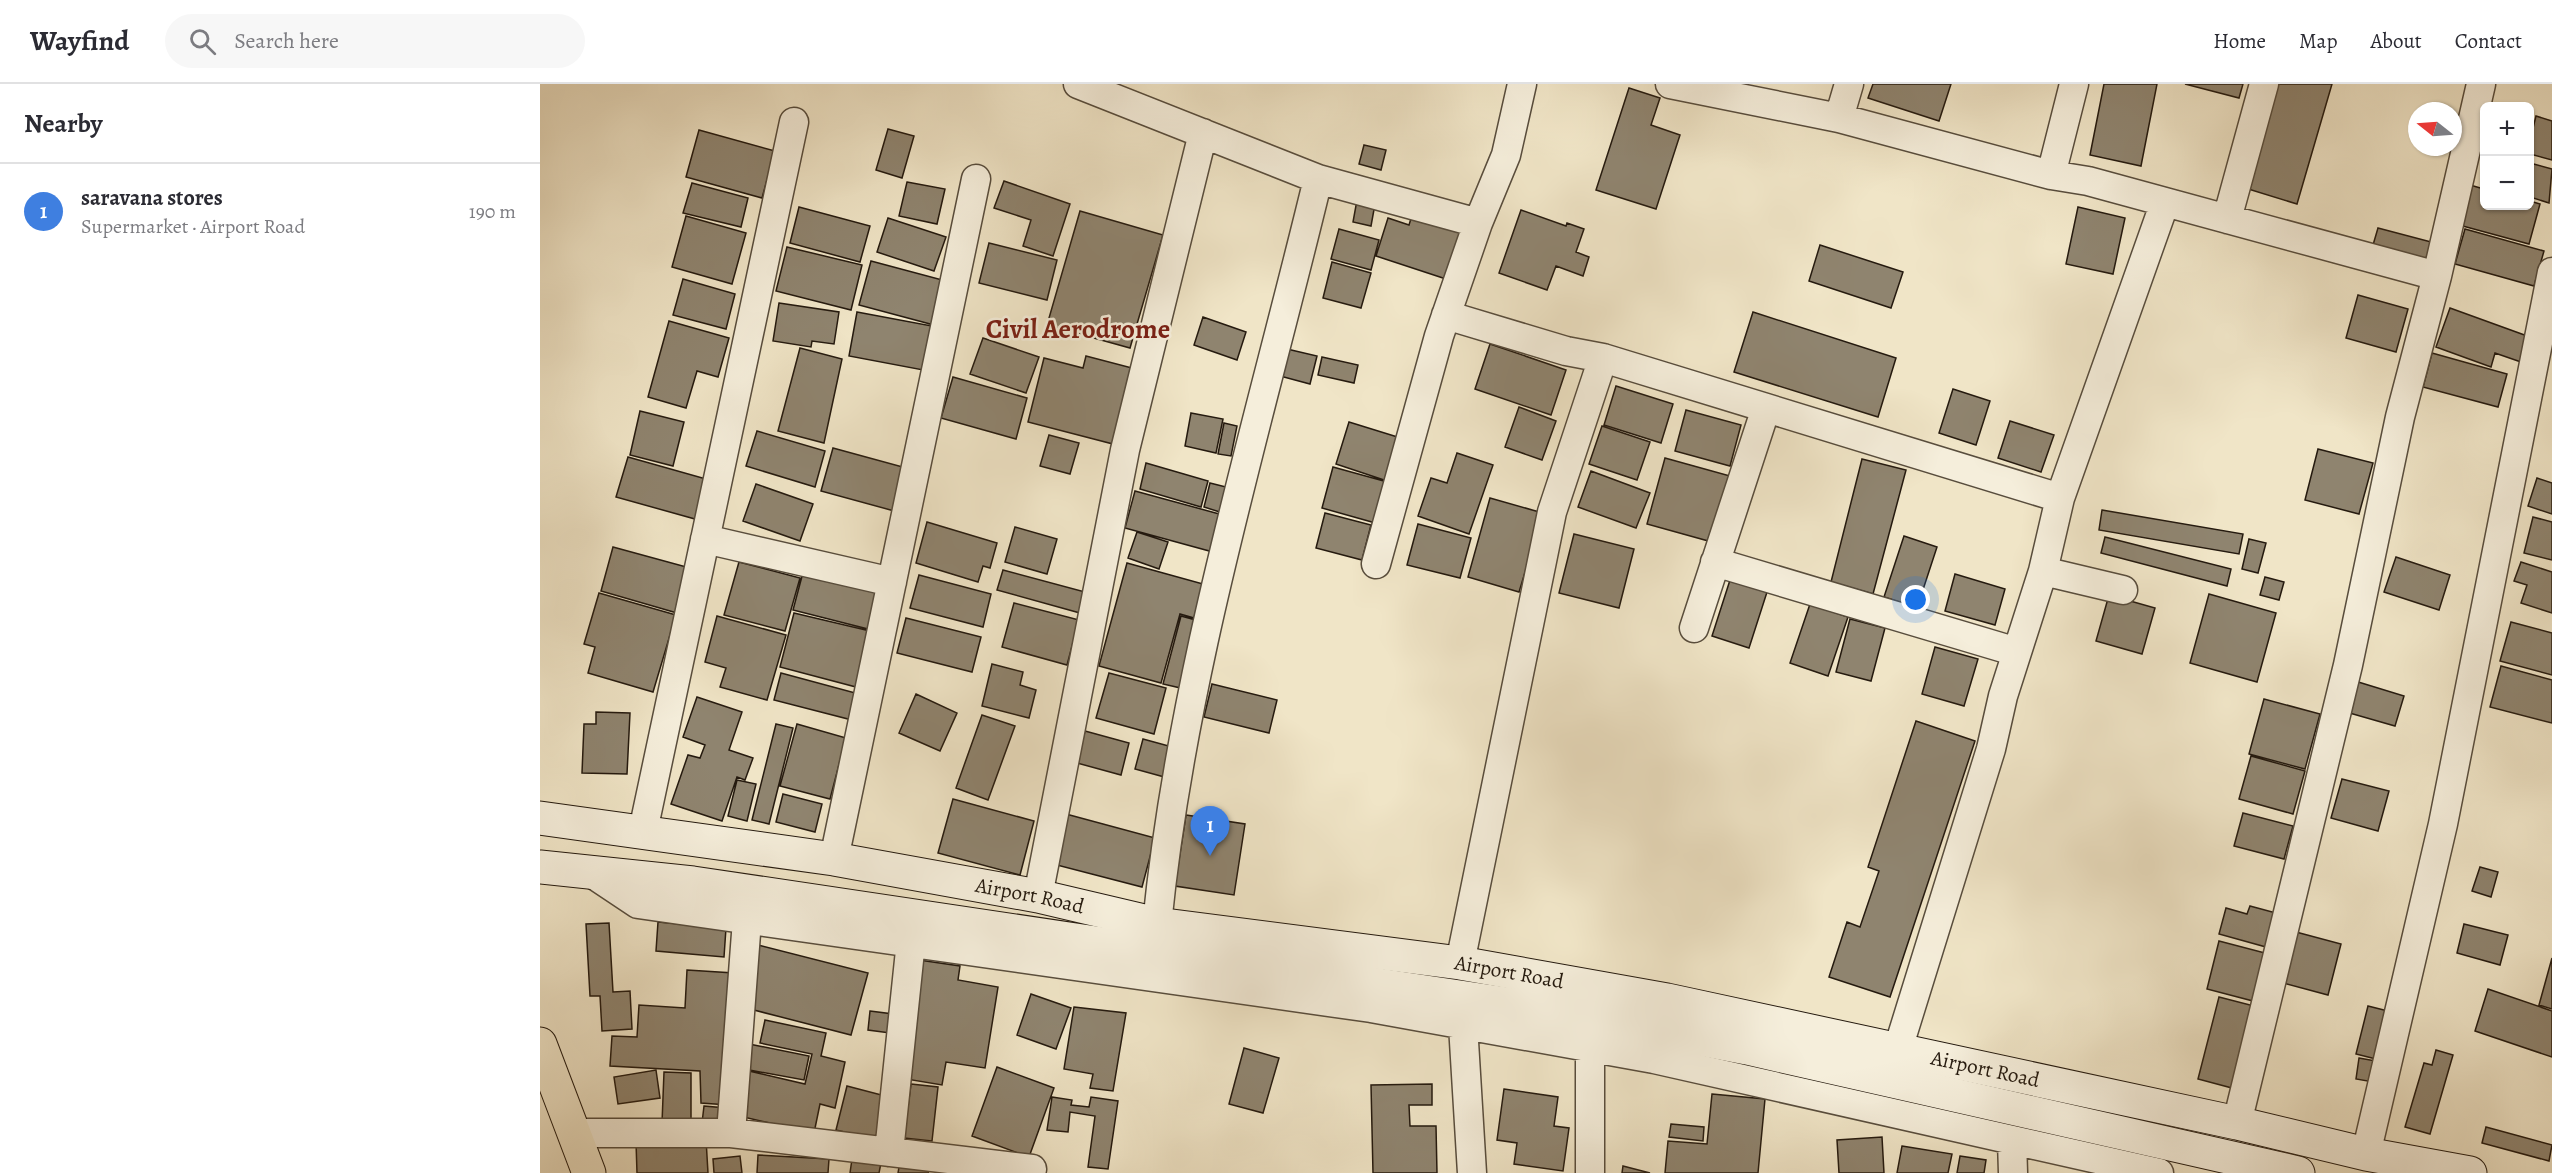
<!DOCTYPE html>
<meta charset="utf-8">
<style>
:root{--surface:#fff;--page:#f7f7f7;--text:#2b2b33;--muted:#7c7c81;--line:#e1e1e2;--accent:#8f2418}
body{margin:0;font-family:Alegreya,serif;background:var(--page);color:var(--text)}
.controls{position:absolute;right:18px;top:18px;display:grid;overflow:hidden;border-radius:9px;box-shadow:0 2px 4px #0004}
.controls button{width:54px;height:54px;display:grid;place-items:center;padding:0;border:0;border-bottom:2px solid var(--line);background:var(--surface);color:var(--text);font:30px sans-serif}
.compass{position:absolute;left:1868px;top:18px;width:54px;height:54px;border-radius:50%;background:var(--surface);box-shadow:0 2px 4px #0004;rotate:287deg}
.you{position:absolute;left:1376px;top:516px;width:21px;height:21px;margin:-15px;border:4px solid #fff;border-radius:50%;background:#1a73e8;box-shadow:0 0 0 9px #1a73e833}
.badge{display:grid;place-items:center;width:39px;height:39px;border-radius:50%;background:var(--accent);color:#fff;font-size:20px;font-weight:700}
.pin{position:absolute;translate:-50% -50px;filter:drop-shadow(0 2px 3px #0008)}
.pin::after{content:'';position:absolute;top:32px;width:21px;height:18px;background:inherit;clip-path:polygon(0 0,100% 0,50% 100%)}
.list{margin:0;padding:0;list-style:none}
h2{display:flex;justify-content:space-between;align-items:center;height:78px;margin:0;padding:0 24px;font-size:26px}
h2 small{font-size:20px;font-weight:400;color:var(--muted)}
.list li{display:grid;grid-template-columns:39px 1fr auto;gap:18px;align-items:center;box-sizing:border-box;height:96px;padding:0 24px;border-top:2px solid var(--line)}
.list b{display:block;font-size:22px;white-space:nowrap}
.list p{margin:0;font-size:20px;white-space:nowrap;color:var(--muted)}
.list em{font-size:20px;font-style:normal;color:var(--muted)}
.icon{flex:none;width:33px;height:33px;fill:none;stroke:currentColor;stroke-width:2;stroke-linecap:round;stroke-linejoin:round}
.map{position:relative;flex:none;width:2012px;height:1089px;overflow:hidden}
header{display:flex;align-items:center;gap:36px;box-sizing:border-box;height:84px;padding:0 30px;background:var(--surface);border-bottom:2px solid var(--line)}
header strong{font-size:28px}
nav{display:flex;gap:33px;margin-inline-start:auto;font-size:21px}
.search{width:420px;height:54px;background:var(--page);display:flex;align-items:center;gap:15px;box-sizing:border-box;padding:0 21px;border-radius:33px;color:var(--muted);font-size:22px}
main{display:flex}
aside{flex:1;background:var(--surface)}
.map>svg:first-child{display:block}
.building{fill:#8f846f;stroke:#251a0f;stroke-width:1.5}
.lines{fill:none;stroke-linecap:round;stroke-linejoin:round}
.street-casing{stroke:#584d3d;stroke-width:31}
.secondary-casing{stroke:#251a0f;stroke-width:35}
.primary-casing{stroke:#251a0f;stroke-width:35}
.street{stroke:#f5eedb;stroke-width:28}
.secondary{stroke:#f5eedb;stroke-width:33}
.primary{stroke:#f0e5c7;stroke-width:33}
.labels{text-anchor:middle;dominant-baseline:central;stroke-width:5;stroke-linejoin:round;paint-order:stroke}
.street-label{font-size:21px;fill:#251a0f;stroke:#f5eedb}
.district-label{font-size:27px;font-weight:bold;fill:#7a1f14;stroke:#f5eedb}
</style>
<header>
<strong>Wayfind</strong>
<div class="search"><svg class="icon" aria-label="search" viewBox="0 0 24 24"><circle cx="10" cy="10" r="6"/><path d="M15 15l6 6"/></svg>Search here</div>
<nav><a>Home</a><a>Map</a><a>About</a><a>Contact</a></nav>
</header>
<main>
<aside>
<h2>Nearby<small></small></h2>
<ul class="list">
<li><span class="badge" style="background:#3f7fe0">1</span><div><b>saravana stores</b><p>Supermarket · Airport Road</p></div><em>190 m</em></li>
</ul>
</aside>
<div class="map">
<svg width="2012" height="1089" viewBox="0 0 2012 1089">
<rect width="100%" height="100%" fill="#f0e5c7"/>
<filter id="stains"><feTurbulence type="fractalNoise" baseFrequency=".00333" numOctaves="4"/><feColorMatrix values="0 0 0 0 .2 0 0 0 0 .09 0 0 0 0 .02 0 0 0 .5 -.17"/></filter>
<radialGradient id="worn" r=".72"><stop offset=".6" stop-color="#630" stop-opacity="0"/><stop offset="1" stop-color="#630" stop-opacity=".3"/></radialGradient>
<path class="building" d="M 1333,0 L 1411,0 L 1399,37 L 1328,14 Z
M 1564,0 L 1617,0 L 1601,82 L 1550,71 Z
M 1645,0 L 1703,0 L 1699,14 Z
M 1734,0 L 1792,0 L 1757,120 L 1705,104 Z
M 1089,4 L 1120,14 L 1111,41 L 1140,51 L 1116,125 L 1056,106 Z
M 1996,32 L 2012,37 L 2012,76 L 1990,70 L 1990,56 Z
M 348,45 L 374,52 L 362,94 L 336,86 Z
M 159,46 L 235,67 L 222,114 L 146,93 Z
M 824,61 L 846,66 L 841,86 L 819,80 Z
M 1990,79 L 2012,85 L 2009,119 L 1990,113 Z
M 464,97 L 530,120 L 513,172 L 483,162 L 491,136 L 454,124 Z
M 367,98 L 405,105 L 397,140 L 359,132 Z
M 152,99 L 208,114 L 201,143 L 143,129 Z
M 1930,101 L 1944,105 L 1944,122 L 1990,122 L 1990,117 L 2000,120 L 1989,160 L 1919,141 Z
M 817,116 L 835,120 L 831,142 L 813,138 Z
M 259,123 L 330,142 L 320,178 L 250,159 Z
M 1538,123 L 1585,134 L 1573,190 L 1526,180 Z
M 981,126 L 1026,142 L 1027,139 L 1044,145 L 1036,168 L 1049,173 L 1043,192 L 1016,182 L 1007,206 L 959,189 Z
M 540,127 L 623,151 L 590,264 L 507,241 Z
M 873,128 L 923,144 L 906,195 L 836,172 L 848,134 L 869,141 Z
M 146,132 L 206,149 L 192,200 L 132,183 Z
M 348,134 L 406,153 L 394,187 L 337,168 Z
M 1838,144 L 1895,159 L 1890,176 L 1833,161 Z
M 799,145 L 839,156 L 831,186 L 791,175 Z
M 1925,145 L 2004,167 L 1994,202 L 1915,180 Z
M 449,159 L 517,176 L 507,216 L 439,199 Z
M 1280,161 L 1363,188 L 1351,224 L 1269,197 Z
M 247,163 L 322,181 L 311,226 L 236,207 Z
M 331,177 L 406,197 L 394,241 L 319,221 Z
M 792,178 L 831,189 L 821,224 L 783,214 Z
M 143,195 L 195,210 L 186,245 L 133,231 Z
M 1818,211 L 1868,225 L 1856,268 L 1806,254 Z
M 239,219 L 299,228 L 294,260 L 272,257 L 271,263 L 233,257 Z
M 1910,224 L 1990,253 L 1981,278 L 1955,269 L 1951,283 L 1896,263 Z
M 317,228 L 392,242 L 383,286 L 309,272 Z
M 1213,228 L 1356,274 L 1338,333 L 1194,288 Z
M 663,233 L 706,248 L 697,276 L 654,261 Z
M 129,237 L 189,254 L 178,293 L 157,287 L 146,324 L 108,313 Z
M 443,254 L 499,273 L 486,309 L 430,290 Z
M 950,260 L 1026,286 L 1011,331 L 935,305 Z
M 260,264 L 302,275 L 284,359 L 238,347 Z
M 747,265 L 777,272 L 770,300 L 740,292 Z
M 1892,269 L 1967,290 L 1958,323 L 1883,303 Z
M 546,272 L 592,284 L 573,360 L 488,338 L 504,274 L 543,284 Z
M 782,273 L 818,281 L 814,299 L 778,291 Z
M 413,293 L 487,314 L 476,355 L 401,334 Z
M 1076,302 L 1133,320 L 1121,359 L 1064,341 Z
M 1413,305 L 1450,317 L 1436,361 L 1399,349 Z
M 979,323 L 1016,337 L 1002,376 L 965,363 Z
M 1146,326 L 1201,341 L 1190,382 L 1135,367 Z
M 100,327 L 144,338 L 133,382 L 90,371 Z
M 651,329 L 683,335 L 676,369 L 645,362 Z
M 1470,337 L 1514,351 L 1501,388 L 1458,374 Z
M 809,338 L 864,355 L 850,398 L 796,380 Z
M 684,339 L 697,342 L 691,372 L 678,370 Z
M 1062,342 L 1110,358 L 1097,396 L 1049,380 Z
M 217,347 L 285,367 L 275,403 L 206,382 Z
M 509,351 L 539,359 L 530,390 L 500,382 Z
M 293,364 L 370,385 L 358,428 L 281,407 Z
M 1778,365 L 1833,379 L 1819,430 L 1765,416 Z
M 917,369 L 953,381 L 929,450 L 878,432 L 891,394 L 907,399 Z
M 88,373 L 166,395 L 155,435 L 76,413 Z
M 1125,374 L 1190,392 L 1172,458 L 1107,440 Z
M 1322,375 L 1366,386 L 1333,510 L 1291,498 Z
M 606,379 L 668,397 L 661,423 L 600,405 Z
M 793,383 L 851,399 L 839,440 L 782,424 Z
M 1051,387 L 1110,409 L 1096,444 L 1038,423 Z
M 1997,394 L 2012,399 L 2012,430 L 1988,422 Z
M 670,399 L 690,404 L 683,429 L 664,423 Z
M 216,400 L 273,420 L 260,457 L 203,437 Z
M 595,407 L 683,431 L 673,468 L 585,444 Z
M 950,414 L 1003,429 L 979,508 L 928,493 Z
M 1562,426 L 1703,450 L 1699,470 L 1559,446 Z
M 785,429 L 831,441 L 822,476 L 776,464 Z
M 1993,433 L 2012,438 L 2012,476 L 1984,469 Z
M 387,438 L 457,459 L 450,484 L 443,482 L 438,498 L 376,479 Z
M 878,440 L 931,454 L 920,494 L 867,481 Z
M 475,443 L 517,455 L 507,490 L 465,478 Z
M 597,448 L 628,458 L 619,485 L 588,474 Z
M 1034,450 L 1094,465 L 1079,524 L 1019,509 Z
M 1364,452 L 1397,463 L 1377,524 L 1344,513 Z
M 1565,453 L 1691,485 L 1687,502 L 1561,469 Z
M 1709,455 L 1726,459 L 1718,489 L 1702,485 Z
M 73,463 L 150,484 L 137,529 L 61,507 Z
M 1856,473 L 1910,491 L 1899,526 L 1844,508 Z
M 199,478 L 260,494 L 245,547 L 184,531 Z
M 1981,478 L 2012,488 L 2012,529 L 1981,519 L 1987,501 L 1974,497 Z
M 587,479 L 663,500 L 654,534 L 640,530 L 621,599 L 559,582 Z
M 265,481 L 340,501 L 328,545 L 253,526 Z
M 463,486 L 545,508 L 540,529 L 457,506 Z
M 1415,490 L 1465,505 L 1455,541 L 1405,527 Z
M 379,491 L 451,510 L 443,543 L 370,524 Z
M 1191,493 L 1228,505 L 1209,564 L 1172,552 Z
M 1725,493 L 1744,498 L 1739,516 L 1720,511 Z
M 59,509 L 136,531 L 113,608 L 48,589 L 55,563 L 44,560 Z
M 1669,510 L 1736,529 L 1717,598 L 1650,579 Z
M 1569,511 L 1615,524 L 1602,570 L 1556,557 Z
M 474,519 L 539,536 L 527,581 L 462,563 Z
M 1270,520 L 1308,533 L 1288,592 L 1250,579 Z
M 254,529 L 330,547 L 316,603 L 240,583 Z
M 177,532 L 246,551 L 227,616 L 180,603 L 186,584 L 165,578 Z
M 641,532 L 663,538 L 645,605 L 623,600 Z
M 366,534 L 441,553 L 432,588 L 357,569 Z
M 1310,535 L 1345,544 L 1331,597 L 1296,588 Z
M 1971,538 L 2012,549 L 2012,591 L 1960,577 Z
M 1395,563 L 1438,575 L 1424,622 L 1382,610 Z
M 452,580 L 483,588 L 480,601 L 496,606 L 489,634 L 442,622 Z
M 1961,582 L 2012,596 L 2012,639 L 1950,623 Z
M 241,589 L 319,610 L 312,636 L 234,616 Z
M 569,589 L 626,604 L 614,650 L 556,634 Z
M 1815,597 L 1864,612 L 1855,642 L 1806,628 Z
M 672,600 L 737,616 L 729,649 L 664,633 Z
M 376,610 L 417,629 L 400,667 L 359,649 Z
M 157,613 L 202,628 L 189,666 L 213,674 L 205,696 L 197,693 L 182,737 L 131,720 L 148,671 L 160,674 L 165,661 L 143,653 Z
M 1724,615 L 1780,630 L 1765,685 L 1709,670 Z
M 56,628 L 90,629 L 87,690 L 42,689 L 44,640 L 56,640 Z
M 442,631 L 475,642 L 448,716 L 416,704 Z
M 1376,637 L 1435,657 L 1350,913 L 1289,893 L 1307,838 L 1320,843 L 1339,787 L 1328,783 Z
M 236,640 L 253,644 L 229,740 L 212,736 Z
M 257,640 L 306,654 L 290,715 L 240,702 Z
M 545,647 L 589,659 L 581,691 L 537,679 Z
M 603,655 L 636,664 L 628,694 L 595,685 Z
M 1711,672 L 1765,687 L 1753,730 L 1699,715 Z
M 1802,695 L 1849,707 L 1838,747 L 1791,734 Z
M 197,696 L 216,700 L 207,737 L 188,732 Z
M 243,710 L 282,720 L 275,748 L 236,738 Z
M 413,715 L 494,737 L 480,791 L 398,769 Z
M 1703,729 L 1753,742 L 1744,775 L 1694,762 Z
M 526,730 L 615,754 L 602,803 L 513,780 Z
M 646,731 L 705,740 L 694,811 L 635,802 Z
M 1940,783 L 1958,788 L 1951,813 L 1932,807 Z
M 1710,822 L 1736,829 L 1726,863 L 1679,850 L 1686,824 L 1707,830 Z
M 118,838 L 186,844 L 184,873 L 116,867 Z
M 69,839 L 73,908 L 90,907 L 92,945 L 62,947 L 60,912 L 50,912 L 46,840 Z
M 1924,840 L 1968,851 L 1960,881 L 1917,869 Z
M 1756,848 L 1801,860 L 1788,911 L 1743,899 Z
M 1679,857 L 1725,869 L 1713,917 L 1667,905 Z
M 214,860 L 328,889 L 311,951 L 206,924 Z
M 2012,874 L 2012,925 L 1999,921 Z
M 379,876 L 420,882 L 418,896 L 458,903 L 445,984 L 406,978 L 402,1001 L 360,994 Z
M 147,886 L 194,889 L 188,1021 L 161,1019 L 160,987 L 70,982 L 72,952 L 97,953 L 99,921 L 145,924 Z
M 1948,905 L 2012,927 L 2012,973 L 1935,947 Z
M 491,910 L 531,924 L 516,965 L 477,951 Z
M 1679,913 L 1714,922 L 1692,1004 L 1658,995 Z
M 1828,922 L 1852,928 L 1840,976 L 1816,970 Z
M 534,923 L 586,929 L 573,1007 L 550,1004 L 553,990 L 524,985 Z
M 330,927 L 353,930 L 350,949 L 328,946 Z
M 225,936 L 286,949 L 281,972 L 305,978 L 295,1024 L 280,1020 L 274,1049 L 199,1032 L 209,987 L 265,1000 L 272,970 L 220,959 Z
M 209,960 L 269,972 L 264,996 L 204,985 Z
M 704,964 L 739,974 L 723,1029 L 689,1020 Z
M 1896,966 L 1913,971 L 1890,1050 L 1865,1043 L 1884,979 L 1892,981 Z
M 1819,974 L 1836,977 L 1833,998 L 1816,995 Z
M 457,983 L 514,1004 L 489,1073 L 432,1052 Z
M 116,986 L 120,1014 L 78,1020 L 74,993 Z
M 124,988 L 151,989 L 151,1039 L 122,1039 Z
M 371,1000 L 398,1003 L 392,1057 L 364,1054 Z
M 892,1000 L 892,1021 L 869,1021 L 870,1042 L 896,1042 L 897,1089 L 833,1089 L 831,1001 Z
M 307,1002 L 353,1014 L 342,1057 L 296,1046 Z
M 964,1005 L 1018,1013 L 1014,1042 L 1029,1044 L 1023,1087 L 974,1080 L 977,1059 L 957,1056 Z
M 1172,1010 L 1225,1015 L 1218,1089 L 1125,1089 L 1128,1057 L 1167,1060 Z
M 512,1013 L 532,1016 L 531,1021 L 549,1023 L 551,1013 L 578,1017 L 568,1085 L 548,1083 L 555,1032 L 530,1028 L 528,1048 L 507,1046 Z
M 164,1022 L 186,1024 L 184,1041 L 162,1039 Z
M 1131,1040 L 1164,1043 L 1163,1057 L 1129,1053 Z
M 1946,1043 L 2012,1061 L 2009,1077 L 1942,1059 Z
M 1342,1053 L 1344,1089 L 1299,1089 L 1297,1056 Z
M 166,1055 L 168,1089 L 97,1089 L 96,1058 Z
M 1362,1062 L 1412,1070 L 1408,1089 L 1357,1089 Z
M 218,1071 L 289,1075 L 288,1089 L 217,1089 Z
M 200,1072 L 202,1089 L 174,1089 L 173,1075 Z
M 1420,1072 L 1446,1076 L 1444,1089 L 1417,1089 Z
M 312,1075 L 341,1079 L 339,1089 L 310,1089 Z
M 1083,1082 L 1110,1089 L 1082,1089 Z
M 359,1083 L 389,1087 L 388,1089 L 358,1089 Z"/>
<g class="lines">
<defs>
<path id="street" d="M 538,0 L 778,95
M 1130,0 L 1299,34 L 1511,91 L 1548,97 L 1897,192
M 1299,34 L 1309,0
M 1511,91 L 1534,0
M 1687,135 L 1724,0
M 906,231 L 1026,267 L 1063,274
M 165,455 L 352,498
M 1175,478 L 1477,568
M 836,480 L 899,252 L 938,139
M 1503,487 L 1583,506
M 1154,544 L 1226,324
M 103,747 L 254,38
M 294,775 L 436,95
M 50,788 L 98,820 L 831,924 L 1114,975 L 1619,1089
M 498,812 L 585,366 L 663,49
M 617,840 C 642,588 719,340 778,95 L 938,139 L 966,71 L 982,0
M 920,879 L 1012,428 L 1063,274 L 1520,414 L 1625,118
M 923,941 L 932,1089
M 1050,963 L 1050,1089
M 1357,968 L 1451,665 L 1463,612 L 1503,487 L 1520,414
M 1697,1039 L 1808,581 L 1860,333 L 1897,192 L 1941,0
M 34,1049 L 191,1049 L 492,1085
M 191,1049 L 207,836
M 1472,1056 L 1473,1089
M 349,1068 L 371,857
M 1826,1070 L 1903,740 L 2012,188"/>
<g id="secondary">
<path id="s1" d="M 0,734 L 294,775 L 498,812 L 617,840 L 920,879 L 1127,916 L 1697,1039 L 1826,1070 L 1930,1089"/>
<path d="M 0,783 L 153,799 L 1020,928 L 1207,964 L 1758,1089"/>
</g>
<path id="primary" d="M 0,960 L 49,1089"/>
</defs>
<use href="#street" class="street-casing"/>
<use href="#secondary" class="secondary-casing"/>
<use href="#primary" class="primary-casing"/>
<use href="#street" class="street"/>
<use href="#secondary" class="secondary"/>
<use href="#primary" class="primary"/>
</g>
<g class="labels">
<g class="street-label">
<text stroke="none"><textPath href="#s1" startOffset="496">Airport Road</textPath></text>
<text stroke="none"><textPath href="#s1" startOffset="982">Airport Road</textPath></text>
<text stroke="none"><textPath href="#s1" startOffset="1468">Airport Road</textPath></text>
</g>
<g class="district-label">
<text x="538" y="245">Civil Aerodrome</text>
</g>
</g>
<rect width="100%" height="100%" filter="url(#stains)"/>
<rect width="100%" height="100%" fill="url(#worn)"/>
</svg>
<div class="controls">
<button>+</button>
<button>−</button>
</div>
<svg class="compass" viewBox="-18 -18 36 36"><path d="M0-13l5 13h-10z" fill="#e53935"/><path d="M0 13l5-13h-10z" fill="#7c7c81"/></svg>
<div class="you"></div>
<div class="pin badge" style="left:670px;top:772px;background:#3f7fe0">1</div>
</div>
</main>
